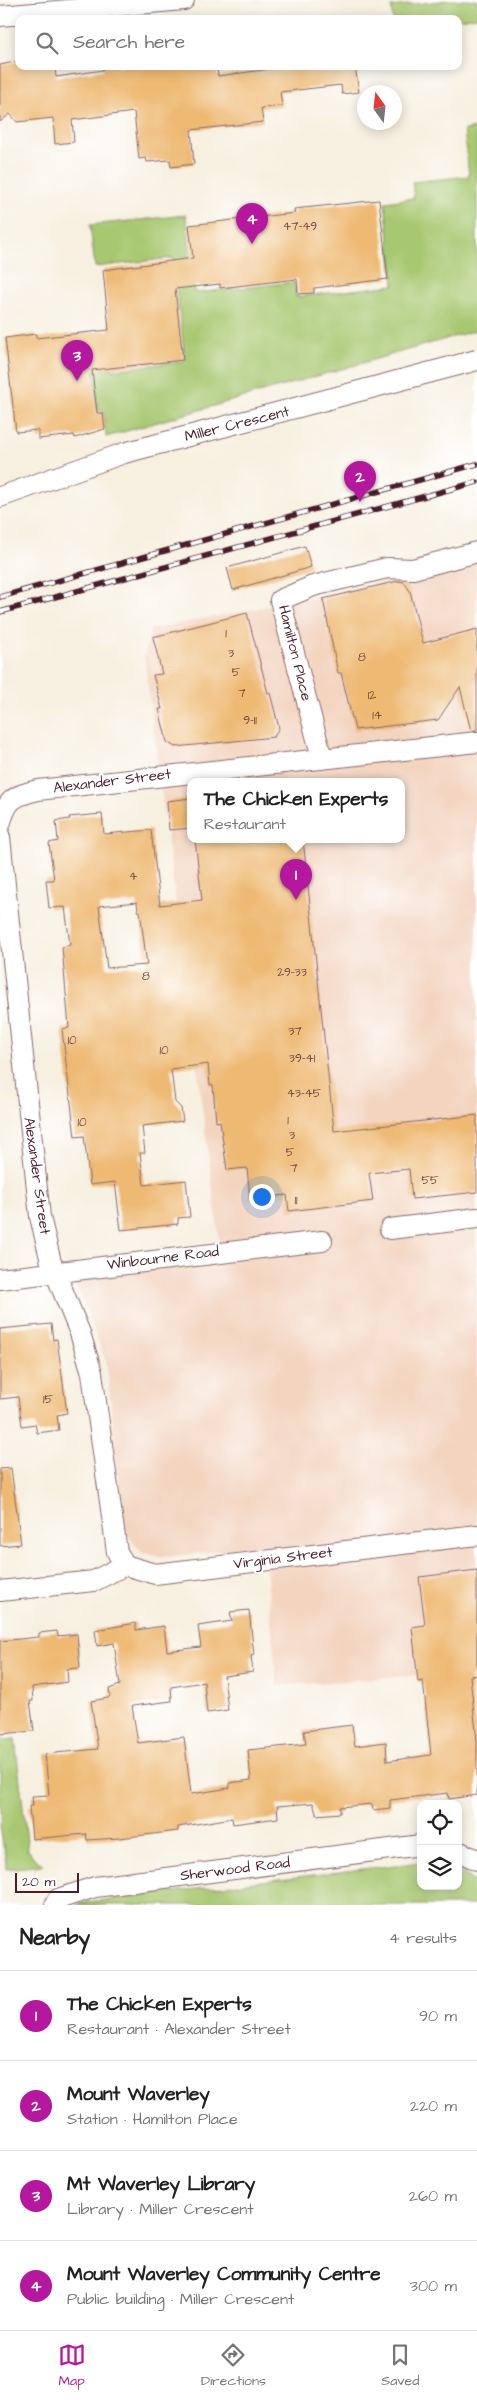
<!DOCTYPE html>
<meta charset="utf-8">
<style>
:root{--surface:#fff;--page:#f6f6f6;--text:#222;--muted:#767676;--line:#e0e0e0;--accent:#b5179e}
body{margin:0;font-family:"Architects Daughter",sans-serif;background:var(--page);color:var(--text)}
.controls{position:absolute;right:15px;bottom:15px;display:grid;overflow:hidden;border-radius:10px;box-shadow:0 2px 12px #0003}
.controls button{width:45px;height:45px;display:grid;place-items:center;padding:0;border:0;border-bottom:1px solid var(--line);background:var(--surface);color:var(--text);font:25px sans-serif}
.compass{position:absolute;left:357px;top:85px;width:45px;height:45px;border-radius:50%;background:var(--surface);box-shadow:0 2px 12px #0003;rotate:345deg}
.scale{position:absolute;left:15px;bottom:12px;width:64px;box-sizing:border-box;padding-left:5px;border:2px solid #4a1f2b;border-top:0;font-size:14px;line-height:18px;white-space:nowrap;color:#4a1f2b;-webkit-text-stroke:4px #fff;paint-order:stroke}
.you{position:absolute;left:261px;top:1196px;width:18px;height:18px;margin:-12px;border:4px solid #fff;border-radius:50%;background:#1a73e8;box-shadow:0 0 0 8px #1a73e833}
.badge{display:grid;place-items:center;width:32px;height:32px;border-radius:50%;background:var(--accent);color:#fff;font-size:16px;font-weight:700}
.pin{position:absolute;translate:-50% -41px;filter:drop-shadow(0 1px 2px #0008)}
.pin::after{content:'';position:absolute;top:26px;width:18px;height:15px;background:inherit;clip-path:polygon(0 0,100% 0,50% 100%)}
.popup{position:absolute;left:187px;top:778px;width:218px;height:65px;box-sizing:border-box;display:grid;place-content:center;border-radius:10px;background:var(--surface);filter:drop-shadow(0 1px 4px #0005);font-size:16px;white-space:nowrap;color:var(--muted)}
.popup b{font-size:19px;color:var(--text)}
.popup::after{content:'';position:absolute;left:50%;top:100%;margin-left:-10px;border:10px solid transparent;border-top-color:var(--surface)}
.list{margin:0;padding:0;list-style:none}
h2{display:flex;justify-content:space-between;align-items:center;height:65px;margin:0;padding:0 20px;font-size:21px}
h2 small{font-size:16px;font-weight:400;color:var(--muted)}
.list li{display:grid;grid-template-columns:32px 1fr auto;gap:15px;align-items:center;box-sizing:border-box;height:90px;padding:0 20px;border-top:1px solid var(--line)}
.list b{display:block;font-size:19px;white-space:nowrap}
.list p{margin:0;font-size:16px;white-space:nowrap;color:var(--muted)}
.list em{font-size:16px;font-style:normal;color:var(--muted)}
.icon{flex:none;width:28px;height:28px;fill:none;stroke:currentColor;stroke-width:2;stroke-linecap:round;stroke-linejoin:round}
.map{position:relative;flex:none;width:477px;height:1905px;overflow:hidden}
.search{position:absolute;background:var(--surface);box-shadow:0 2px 12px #0003;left:15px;right:15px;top:15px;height:55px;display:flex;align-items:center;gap:12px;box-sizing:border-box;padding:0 18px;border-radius:10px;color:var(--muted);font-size:19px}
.sheet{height:425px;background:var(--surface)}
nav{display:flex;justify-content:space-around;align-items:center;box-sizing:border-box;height:70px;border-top:1px solid var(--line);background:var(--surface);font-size:14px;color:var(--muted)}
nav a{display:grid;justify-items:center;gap:2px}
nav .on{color:var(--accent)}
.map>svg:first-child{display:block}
.built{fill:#f3d4bf;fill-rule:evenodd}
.green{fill:#a7c76f;stroke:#78734d}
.building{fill:#eeb973;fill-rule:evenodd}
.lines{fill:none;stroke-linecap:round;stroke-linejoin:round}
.minor-casing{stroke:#87686a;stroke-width:22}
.minor{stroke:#fff;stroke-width:20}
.rail-casing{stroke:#4a1f2b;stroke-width:5.5}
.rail{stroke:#fff;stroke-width:4;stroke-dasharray:11;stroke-linecap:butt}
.labels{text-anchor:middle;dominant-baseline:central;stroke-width:4;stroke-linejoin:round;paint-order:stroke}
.number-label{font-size:12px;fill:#73463d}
.street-label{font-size:15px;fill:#4a1f2b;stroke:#fff}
</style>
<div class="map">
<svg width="477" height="1905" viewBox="0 0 477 1905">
<rect width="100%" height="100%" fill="#fff"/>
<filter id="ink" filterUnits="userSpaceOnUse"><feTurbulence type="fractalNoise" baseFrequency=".02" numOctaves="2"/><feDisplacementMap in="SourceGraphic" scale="10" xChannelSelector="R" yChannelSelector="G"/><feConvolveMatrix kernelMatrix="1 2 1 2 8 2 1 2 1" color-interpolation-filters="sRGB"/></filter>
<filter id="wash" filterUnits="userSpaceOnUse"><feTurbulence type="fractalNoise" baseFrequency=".0096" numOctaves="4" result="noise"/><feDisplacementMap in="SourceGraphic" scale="20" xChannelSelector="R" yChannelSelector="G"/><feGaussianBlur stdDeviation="1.12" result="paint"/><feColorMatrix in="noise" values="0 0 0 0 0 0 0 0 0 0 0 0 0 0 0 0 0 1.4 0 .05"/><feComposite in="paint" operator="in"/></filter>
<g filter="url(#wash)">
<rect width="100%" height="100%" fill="#f7f0e0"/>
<path class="built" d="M 477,559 L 477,1671 L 277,1686 L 264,1545 L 166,1557 L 142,1553 L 123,1529 L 107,1364 L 73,1277 L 222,1261 L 144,656 L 151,629 L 296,601 ZM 191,781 L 401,781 L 401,839 L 191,839 Z"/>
<path class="green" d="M 449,0 L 477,0 L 477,17 L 458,19 L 393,19 L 391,7 Z
M 477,128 L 477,330 L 106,437 L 104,411 L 98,411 L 90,335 L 108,333 L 112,370 L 185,361 L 173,258 L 95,267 L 90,225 L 186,215 L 195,293 L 294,282 L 296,297 L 394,285 L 385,202 L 414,198 L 412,182 L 469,176 L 464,130 Z
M 15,1739 L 28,1850 L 35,1859 L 44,1865 L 7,1869 L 0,1826 L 0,1740 Z
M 421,1862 L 421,1886 L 458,1886 L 458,1870 L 477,1884 L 477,1905 L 76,1905 L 80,1903 Z"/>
<g id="blocks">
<path class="building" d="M 19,61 L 19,66 L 55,66 L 56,77 L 103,70 L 103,66 L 217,66 L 218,76 L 271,69 L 270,66 L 355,66 L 359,92 L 342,94 L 341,85 L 280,92 L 282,106 L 261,108 L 263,122 L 191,130 L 194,164 L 171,167 L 170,160 L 147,162 L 146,158 L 139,159 L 134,112 L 72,120 L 74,142 L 55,144 L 53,118 L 17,122 L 10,114 L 0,122 L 0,65 Z
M 379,200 L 388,279 L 314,288 L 314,293 L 298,294 L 297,279 L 220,288 L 220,284 L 175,289 L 183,360 L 92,370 L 97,413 L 103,413 L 105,429 L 75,438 L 74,435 L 38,439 L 38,430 L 16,432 L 5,338 L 36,334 L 36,338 L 109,330 L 103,270 L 193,258 L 189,225 L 295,213 L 294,209 Z
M 305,546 L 311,567 L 233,590 L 227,568 Z
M 398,581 L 404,582 L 410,591 L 423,643 L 477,629 L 477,730 L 471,731 L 460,687 L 438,720 L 355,730 L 341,673 L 338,673 L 323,599 Z
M 247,613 L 268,693 L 270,693 L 279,728 L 274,737 L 175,747 L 167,742 L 159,709 L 162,709 L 153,675 L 162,674 L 153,637 Z
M 191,798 L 191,828 L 169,830 L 167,801 Z
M 102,814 L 104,834 L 151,830 L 160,905 L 202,900 L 195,839 L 303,839 L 334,1131 L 477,1115 L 477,1192 L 412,1199 L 409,1169 L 369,1173 L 373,1201 L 289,1211 L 287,1195 L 250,1199 L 247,1168 L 227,1170 L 220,1121 L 216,1122 L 213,1085 L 210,1085 L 208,1064 L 171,1069 L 175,1102 L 181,1108 L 183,1121 L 142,1126 L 145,1153 L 140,1153 L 144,1185 L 186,1180 L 190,1217 L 178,1218 L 178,1224 L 121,1230 L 115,1182 L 90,1185 L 84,1136 L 75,1137 L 62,1029 L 69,1028 L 62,947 L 70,945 L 65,907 L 49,908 L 46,880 L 54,880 L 49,843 L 58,841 L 56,821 L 70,819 L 69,817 ZM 137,902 L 138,911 L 140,911 L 147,965 L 107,968 L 99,906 Z
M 51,1324 L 53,1340 L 57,1339 L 67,1413 L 57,1415 L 59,1430 L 37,1433 L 35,1424 L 22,1426 L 18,1397 L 0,1399 L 0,1329 Z
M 11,1468 L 21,1544 L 0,1546 L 0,1469 Z
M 477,1570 L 477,1675 L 470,1676 L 477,1741 L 477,1795 L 449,1799 L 448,1793 L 390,1800 L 390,1808 L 373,1810 L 372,1804 L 340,1807 L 340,1813 L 317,1815 L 313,1803 L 277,1806 L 278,1818 L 233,1824 L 232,1818 L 178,1827 L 178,1831 L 119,1838 L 87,1840 L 86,1834 L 32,1839 L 29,1806 L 33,1806 L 32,1796 L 49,1795 L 45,1754 L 98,1749 L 91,1701 L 108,1698 L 110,1696 L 109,1689 L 120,1685 L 114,1643 L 97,1646 L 95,1630 L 136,1623 L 136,1630 L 164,1626 L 167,1651 L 201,1647 L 198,1626 L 232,1621 L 230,1612 L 249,1610 L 254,1655 L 251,1656 L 253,1672 L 224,1676 L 228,1710 L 207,1713 L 204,1682 L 171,1687 L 172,1701 L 132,1706 L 138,1743 L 184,1737 L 191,1794 L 230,1788 L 229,1783 L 251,1780 L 248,1750 L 306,1744 L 304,1731 L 352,1725 L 355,1746 L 386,1742 L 387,1761 L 431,1755 L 423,1681 L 418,1682 L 412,1627 L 425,1625 L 419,1577 Z
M 57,1631 L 58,1636 L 77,1634 L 80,1668 L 67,1669 L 68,1682 L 32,1687 L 33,1701 L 30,1701 L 34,1731 L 0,1734 L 0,1641 L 39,1637 L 39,1633 Z"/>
</g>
</g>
<g filter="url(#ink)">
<use href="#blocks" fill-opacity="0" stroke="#87686a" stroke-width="1"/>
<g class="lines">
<defs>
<path id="minor" d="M 0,16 L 184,0
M 0,497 L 124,453 L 477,360
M 322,758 L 280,600 L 313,586 L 387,568 L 413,569 L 477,552
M 0,825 C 7,799 13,796 38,790 L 477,742
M 0,837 L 40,1217 L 51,1262 L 80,1333 L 92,1373 L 117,1552 L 125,1565
M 390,1229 L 477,1218
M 0,1279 L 322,1241
M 0,1591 L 94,1581 L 125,1565 L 155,1574 L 477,1535
M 458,1851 L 477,1860
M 55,1905 L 58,1899 L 95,1887 L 421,1845"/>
</defs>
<use href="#minor" class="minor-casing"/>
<use href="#minor" class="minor"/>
<defs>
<path id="rail" d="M 0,597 L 477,464
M 0,612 L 477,482"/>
</defs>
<use href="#rail" class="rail-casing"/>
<use href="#rail" class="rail"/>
</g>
</g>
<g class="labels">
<g class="number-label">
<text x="300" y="226">47-49</text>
<text x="226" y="633">1</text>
<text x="231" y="653">3</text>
<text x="362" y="657">8</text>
<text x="236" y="672">5</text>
<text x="242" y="693">7</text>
<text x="372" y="695">12</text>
<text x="377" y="715">14</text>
<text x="250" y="720">9-11</text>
<text x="133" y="876">4</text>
<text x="292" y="972">29-33</text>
<text x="146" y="976">8</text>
<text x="295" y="1031">37</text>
<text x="72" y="1040">10</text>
<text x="164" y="1050">10</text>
<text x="302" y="1058">39-41</text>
<text x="304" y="1093">43-45</text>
<text x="288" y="1120">1</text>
<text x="82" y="1122">10</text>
<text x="292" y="1135">3</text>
<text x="290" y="1152">5</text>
<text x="294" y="1168">7</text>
<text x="430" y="1180">55</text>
<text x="296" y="1200">11</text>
<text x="48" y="1399">15</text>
</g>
<g class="street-label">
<text transform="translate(237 424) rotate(-14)">Miller Crescent</text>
<text transform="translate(295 653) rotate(76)">Hamilton Place</text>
<text transform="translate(112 781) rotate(-7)">Alexander Street</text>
<text transform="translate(37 1176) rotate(82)">Alexander Street</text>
<text transform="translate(163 1258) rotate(-7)">Winbourne Road</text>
<text transform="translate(283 1558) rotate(-7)">Virginia Street</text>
<text transform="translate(235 1869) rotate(-7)">Sherwood Road</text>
</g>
</g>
</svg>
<div class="controls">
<button><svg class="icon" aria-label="locate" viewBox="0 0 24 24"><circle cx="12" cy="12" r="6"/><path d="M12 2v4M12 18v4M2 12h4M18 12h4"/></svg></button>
<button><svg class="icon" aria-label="layers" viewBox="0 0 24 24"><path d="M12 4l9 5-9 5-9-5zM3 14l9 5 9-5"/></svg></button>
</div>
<svg class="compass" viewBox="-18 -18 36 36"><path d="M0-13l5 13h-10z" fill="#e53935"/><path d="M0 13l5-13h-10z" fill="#767676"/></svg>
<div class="scale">20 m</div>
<div class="you"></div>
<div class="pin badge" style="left:296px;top:900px">1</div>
<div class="popup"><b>The Chicken Experts</b>Restaurant</div>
<div class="pin badge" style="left:360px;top:502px">2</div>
<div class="pin badge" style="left:77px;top:381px">3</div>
<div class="pin badge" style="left:252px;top:244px">4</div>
<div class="search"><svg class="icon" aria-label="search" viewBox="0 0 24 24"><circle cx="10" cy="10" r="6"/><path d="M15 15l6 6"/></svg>Search here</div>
</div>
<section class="sheet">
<h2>Nearby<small>4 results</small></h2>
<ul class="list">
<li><span class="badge">1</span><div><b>The Chicken Experts</b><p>Restaurant · Alexander Street</p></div><em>90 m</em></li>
<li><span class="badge">2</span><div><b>Mount Waverley</b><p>Station · Hamilton Place</p></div><em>220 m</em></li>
<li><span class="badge">3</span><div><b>Mt Waverley Library</b><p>Library · Miller Crescent</p></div><em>260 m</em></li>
<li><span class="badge">4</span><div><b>Mount Waverley Community Centre</b><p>Public building · Miller Crescent</p></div><em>300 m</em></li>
</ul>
</section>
<nav>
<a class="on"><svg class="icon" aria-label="map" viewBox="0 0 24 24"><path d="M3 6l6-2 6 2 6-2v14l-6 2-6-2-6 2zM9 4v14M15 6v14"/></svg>Map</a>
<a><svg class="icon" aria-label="directions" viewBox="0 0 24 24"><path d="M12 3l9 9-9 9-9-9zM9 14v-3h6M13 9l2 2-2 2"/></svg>Directions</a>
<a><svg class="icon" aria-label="saved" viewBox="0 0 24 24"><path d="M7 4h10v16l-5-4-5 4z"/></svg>Saved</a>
</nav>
